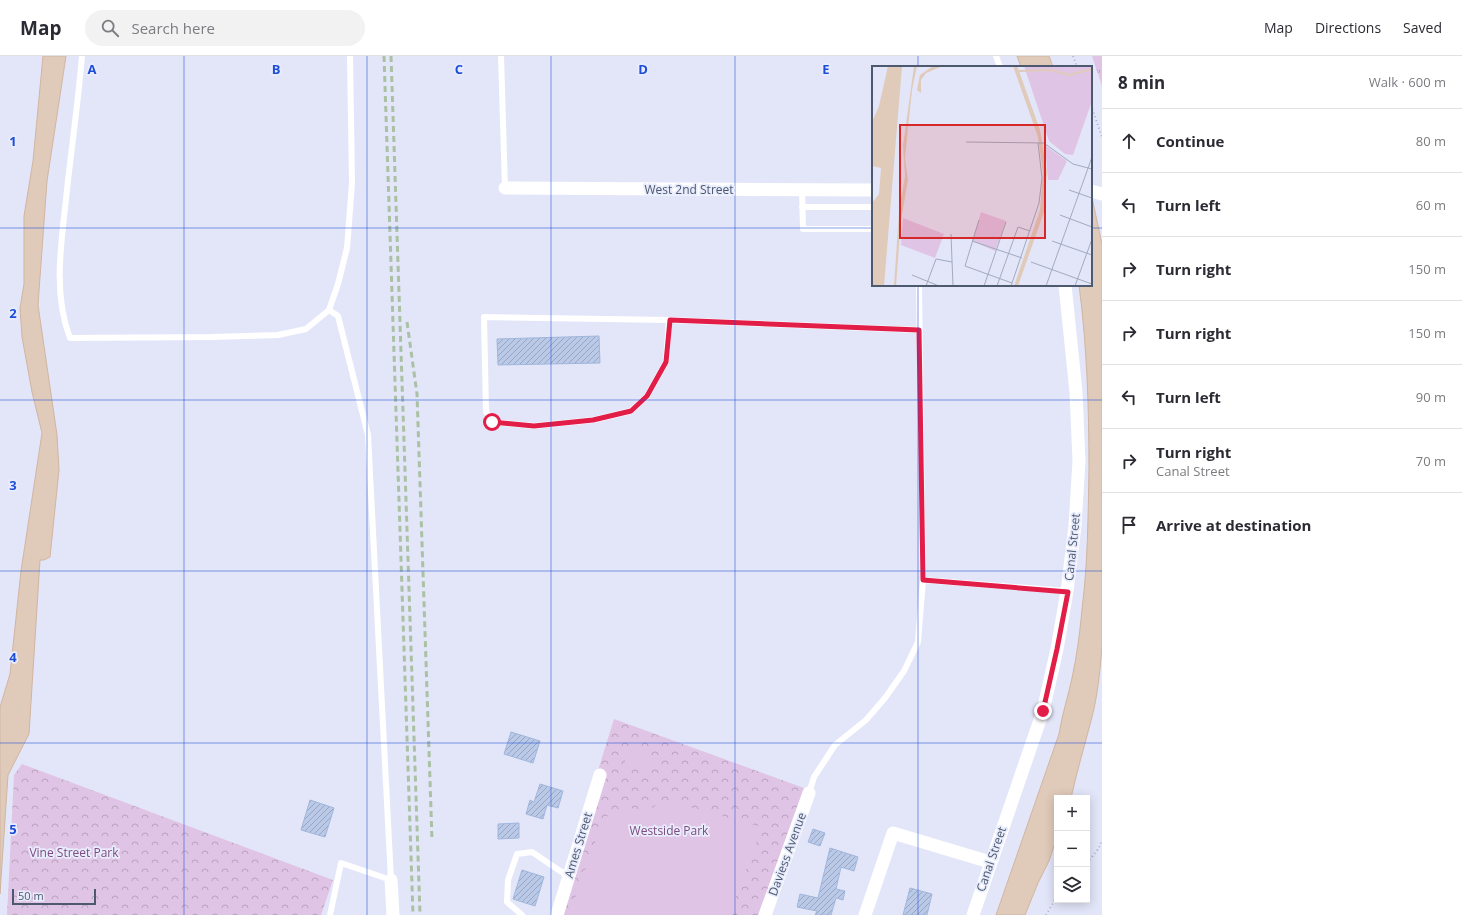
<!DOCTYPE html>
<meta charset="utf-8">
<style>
:root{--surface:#fff;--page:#f2f2f3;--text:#2b2b33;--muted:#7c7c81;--line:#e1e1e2}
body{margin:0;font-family:"Open Sans",sans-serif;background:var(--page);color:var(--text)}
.controls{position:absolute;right:12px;bottom:12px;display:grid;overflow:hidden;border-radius:0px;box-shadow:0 2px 10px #0003}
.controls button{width:36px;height:36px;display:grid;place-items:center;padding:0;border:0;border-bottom:1px solid var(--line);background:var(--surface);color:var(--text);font:20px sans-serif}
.scale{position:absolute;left:12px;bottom:10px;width:84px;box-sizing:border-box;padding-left:4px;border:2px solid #4c596e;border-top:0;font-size:11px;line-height:14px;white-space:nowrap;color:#4c596e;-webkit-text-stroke:3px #e9ecfd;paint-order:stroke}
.stop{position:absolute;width:12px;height:12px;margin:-9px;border:3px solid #e11d48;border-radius:50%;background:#fff}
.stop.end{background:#e11d48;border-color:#fff;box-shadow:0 1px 4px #0008}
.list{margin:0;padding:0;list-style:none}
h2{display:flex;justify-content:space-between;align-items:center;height:52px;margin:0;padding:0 16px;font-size:17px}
h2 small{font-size:13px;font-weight:400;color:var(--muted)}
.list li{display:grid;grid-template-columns:26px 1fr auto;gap:12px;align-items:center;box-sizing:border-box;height:64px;padding:0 16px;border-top:1px solid var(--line)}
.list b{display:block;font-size:15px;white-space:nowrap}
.list p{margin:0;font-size:13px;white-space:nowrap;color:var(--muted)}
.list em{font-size:13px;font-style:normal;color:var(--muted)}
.icon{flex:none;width:22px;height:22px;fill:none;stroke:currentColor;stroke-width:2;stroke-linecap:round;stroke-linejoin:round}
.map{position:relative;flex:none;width:1102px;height:859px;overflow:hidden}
header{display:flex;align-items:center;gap:24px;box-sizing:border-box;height:56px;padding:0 20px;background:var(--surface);border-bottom:1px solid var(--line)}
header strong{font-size:19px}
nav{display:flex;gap:22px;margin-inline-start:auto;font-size:14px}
.search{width:280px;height:36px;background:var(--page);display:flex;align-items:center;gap:10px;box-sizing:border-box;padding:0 14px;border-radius:22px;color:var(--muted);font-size:15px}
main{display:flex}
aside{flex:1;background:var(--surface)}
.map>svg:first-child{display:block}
.grass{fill:url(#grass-tufts)}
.forest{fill:url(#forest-crowns)}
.pitch{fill:#e0c4e5}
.water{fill:#e0caba;stroke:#d1b5a2}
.building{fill:url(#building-hatch);stroke:#a0b6dc}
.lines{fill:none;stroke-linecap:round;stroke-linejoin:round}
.path{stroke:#a2b2d0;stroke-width:2;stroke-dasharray:1 3;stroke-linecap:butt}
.service{stroke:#fff;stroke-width:6}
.minor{stroke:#fff;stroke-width:13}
.rail{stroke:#aac1a4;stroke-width:3;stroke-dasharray:6 4;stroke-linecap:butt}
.route{stroke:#e11d48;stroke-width:5}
.grid{fill:none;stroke:#1d4ed8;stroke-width:1;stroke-opacity:0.55}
.labels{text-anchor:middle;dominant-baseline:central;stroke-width:3.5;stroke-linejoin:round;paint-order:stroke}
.street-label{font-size:12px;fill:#4c596e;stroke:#e9ecfd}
.park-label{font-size:12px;fill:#7c4c7e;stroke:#e9ecfd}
.inset-river{fill:none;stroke:#e0caba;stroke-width:2}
.inset-road{fill:none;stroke:#a2aabd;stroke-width:1}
.view{fill:#d62828;fill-opacity:0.15;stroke:#d62828;stroke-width:2}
.inset-edge{fill:none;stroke:#4c596e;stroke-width:2}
.grid-label{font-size:13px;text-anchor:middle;font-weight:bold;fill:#1d4ed8;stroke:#e9ecfd;stroke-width:3.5;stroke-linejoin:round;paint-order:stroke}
</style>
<header>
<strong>Map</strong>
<div class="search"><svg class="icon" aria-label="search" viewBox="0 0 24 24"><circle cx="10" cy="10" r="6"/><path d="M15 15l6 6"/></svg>Search here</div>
<nav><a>Map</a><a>Directions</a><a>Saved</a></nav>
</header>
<main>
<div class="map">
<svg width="1102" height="859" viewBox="0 0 1102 859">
<defs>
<pattern id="grass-tufts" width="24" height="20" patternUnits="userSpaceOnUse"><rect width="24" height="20" fill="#e0c4e5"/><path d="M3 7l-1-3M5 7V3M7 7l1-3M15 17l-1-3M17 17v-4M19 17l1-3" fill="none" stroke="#b8a2be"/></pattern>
<pattern id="forest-crowns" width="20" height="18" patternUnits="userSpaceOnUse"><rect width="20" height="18" fill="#e0c4e5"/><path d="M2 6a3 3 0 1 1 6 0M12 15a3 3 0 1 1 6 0" fill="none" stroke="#b8a2be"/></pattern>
<pattern id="building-hatch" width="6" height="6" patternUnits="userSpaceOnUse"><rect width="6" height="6" fill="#b9c9e7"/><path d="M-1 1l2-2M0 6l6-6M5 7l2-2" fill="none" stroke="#99a6bf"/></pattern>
</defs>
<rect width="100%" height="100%" fill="#e3e6f9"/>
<path class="grass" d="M 1092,0 L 1102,0 L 1102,30 Z"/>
<path class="forest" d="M 614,663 L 804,732 L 759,859 L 553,859 Z
M 22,708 L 333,824 L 321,859 L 7,859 L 14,719 Z"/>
<path class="pitch" d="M 625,693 L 649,693 L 649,711 L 625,711 Z
M 662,744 L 762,771 L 729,859 L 569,859 L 604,762 L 628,750 C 640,758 652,755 662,744 Z"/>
<path class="water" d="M 43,0 L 66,0 L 47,125 L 38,249 L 57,379 L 59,414 L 50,501 L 44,504 L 40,504 L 29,678 L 8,719 L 0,838 L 0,651 L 10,618 L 21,515 L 42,377 L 32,336 L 22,281 L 20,252 L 24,228 L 24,160 L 33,105 Z
M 1017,0 L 1049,0 L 1053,11 L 1021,11 Z
M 1091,137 L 1102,188 L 1102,590 C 1100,614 1098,638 1092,661 C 1085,688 1077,715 1071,742 L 1057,742 L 1057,781 L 1049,805 L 1038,827 L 1025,859 L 996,859 L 1059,678 C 1062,658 1068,641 1072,622 C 1077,599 1080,576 1082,553 C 1088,506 1088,460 1089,414 C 1089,352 1087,290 1079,229 L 1091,229 Z"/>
<path class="building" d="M 599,280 L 600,307 L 498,309 L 497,283 Z
M 511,676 L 540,685 L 533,707 L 504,698 Z
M 540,728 L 563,735 L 558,752 L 547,749 L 543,763 L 526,758 L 530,744 L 534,746 Z
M 310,744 L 334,752 L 325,781 L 301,774 Z
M 519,767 L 519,782 L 498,783 L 498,768 Z
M 813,773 L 825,777 L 820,790 L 808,786 Z
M 830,792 L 858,801 L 854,815 L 841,811 L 836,833 L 845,835 L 843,844 L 836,842 L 831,859 L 815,859 L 817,855 L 797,851 L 800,838 L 818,842 Z
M 522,814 L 544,821 L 535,850 L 513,843 Z
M 910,832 L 932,838 L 927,859 L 903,859 Z"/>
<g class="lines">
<path class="path" d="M 1073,0 L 1077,11
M 1091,49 L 1102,81
M 1087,807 L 1099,792 L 1102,784
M 1046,859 L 1057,840"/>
<path class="service" d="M 82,0 C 78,48 71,95 66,143 C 61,189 53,238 70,282 L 211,281 L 278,279 L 306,273 L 329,254 L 338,228 L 347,192 L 352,127 L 350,0
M 501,0 L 505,132
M 996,0 L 1000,11
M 802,133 L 803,173 L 873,173
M 802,151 L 873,151
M 329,254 L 338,260 L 368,379 L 391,824 L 341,807 L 330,859
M 669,264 L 666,306 L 647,340 L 631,355 L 593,364 L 534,370 L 493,366 L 486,356 L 484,261 L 669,264 L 919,274
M 923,524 L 1067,535
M 809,737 L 814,721 L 835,689 L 866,664 L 885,642 L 904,615 L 918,586 L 923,524 L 919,229
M 522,859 L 507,846 L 508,824 L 517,798 L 532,796 L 569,821"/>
<path class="minor" d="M 505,132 L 873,134
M 1091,135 L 1102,138
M 391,824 L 393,859
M 557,859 L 600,719
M 765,859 L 809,737
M 865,859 L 893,777 L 990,806
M 973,859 L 1043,655 L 1057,593 L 1067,535 L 1075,470 L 1079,405 L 1076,336 L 1065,229"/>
<path class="rail" d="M 384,0 L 413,859
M 391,0 L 420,859
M 407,266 L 417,338 L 432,784"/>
</g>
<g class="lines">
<path class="route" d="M 492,366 L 534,370 L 593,364 L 631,355 L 647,340 L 666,306 L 670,264 L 919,274 L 923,524 L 1068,536 L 1057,593 L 1043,655"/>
</g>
<path class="grid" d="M 184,0 L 184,859M 367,0 L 367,859M 551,0 L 551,859M 735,0 L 735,859M 918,0 L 918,11M 0,172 L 873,172M 1091,172 L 1102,172M 918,229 L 918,859M 0,344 L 1102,344M 0,515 L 1102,515M 0,687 L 1102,687"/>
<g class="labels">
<g class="street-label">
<text x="689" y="133">West 2nd Street</text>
<text transform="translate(1072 491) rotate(-84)">Canal Street</text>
<text transform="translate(578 789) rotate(-73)">Ames Street</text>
<text transform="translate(787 798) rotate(-70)">Daviess Avenue</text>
<text transform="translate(991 803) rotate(-71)">Canal Street</text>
</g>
<g class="park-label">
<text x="669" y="774">Westside Park</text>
<text x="74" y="796">Vine Street Park</text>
</g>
</g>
<g transform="translate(872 10)">
<rect width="220" height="220" fill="#e3e6f9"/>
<path d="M 152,0 L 220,0 L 220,35 L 201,89 L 193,88 L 177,75 Z" fill="#e0c4e5"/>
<path d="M 173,79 L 195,95 L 186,114 L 176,114 ZM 109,146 L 134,155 L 123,185 L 100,175 ZM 31,152 L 72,168 L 63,192 L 29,179 Z" fill="#e0c4e5"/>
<path d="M 115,157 L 128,161 L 120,179 L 103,172 L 107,159 Z" fill="#e0c4e5"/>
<path d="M 16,0 L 30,0 L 12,220 L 0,220 L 0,137 L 7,128 L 9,102 L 0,100 L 0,56 L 7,40 ZM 42,0 L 45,0 L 40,24 L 33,92 L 36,114 L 29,154 L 24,220 L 22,220 L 27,146 L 33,110 L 31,80 ZM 61,0 L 71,0 L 54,7 L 49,14 L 49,27 L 45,24 L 48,9 ZM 141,0 L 145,0 L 147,5 L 168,64 L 175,106 L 172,146 L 146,220 L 142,220 L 168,144 L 171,107 L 166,71 Z" fill="#e0caba"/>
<path class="inset-river" d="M 147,5 L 179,4 L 197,9 L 220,3"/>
<path class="inset-road" d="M 94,76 L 172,77 L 201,98 L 220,103M 197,124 L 220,132M 188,149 L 220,161M 107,154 L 93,200 L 140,217M 79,168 L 81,220M 100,175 L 150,192M 180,175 L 220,189M 159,196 L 220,218M 40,209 L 67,220M 54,220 L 64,193 L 80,196M 112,220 L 134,156M 125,220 L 146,161 L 158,165M 139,220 L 167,137 L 170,112 L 166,77M 174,220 L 220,91M 203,220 L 220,173"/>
<path class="view" d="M 28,59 L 173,59 L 173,172 L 28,172 Z"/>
<rect width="220" height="220" class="inset-edge"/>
</g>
<g class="grid-label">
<text x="92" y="18">A</text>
<text x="276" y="18">B</text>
<text x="459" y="18">C</text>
<text x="643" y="18">D</text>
<text x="826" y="18">E</text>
<text x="13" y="90">1</text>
<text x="13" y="262">2</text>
<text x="13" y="434">3</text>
<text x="13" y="606">4</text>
<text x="13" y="778">5</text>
</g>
</svg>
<div class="controls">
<button>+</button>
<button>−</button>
<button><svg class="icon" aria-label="layers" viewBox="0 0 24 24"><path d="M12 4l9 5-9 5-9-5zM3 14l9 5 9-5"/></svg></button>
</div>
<div class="scale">50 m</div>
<div class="stop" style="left:492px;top:366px"></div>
<div class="stop end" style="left:1043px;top:655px"></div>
</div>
<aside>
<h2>8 min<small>Walk · 600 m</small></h2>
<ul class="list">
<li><svg class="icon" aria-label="ahead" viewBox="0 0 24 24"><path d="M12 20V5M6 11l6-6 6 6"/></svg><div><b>Continue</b></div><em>80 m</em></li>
<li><svg class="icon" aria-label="left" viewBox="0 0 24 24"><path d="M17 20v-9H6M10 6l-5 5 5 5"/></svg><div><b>Turn left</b></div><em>60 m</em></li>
<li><svg class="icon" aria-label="right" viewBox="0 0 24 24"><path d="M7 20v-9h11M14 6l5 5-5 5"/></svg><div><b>Turn right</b></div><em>150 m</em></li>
<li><svg class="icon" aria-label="right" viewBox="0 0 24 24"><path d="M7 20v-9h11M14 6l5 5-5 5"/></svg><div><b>Turn right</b></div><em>150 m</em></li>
<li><svg class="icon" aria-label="left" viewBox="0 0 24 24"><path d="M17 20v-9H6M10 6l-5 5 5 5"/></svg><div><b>Turn left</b></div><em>90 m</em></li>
<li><svg class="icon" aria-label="right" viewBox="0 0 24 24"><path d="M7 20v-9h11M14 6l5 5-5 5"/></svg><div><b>Turn right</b><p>Canal Street</p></div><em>70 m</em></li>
<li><svg class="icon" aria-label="arrive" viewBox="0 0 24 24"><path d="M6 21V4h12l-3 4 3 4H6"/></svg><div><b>Arrive at destination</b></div></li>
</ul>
</aside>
</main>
